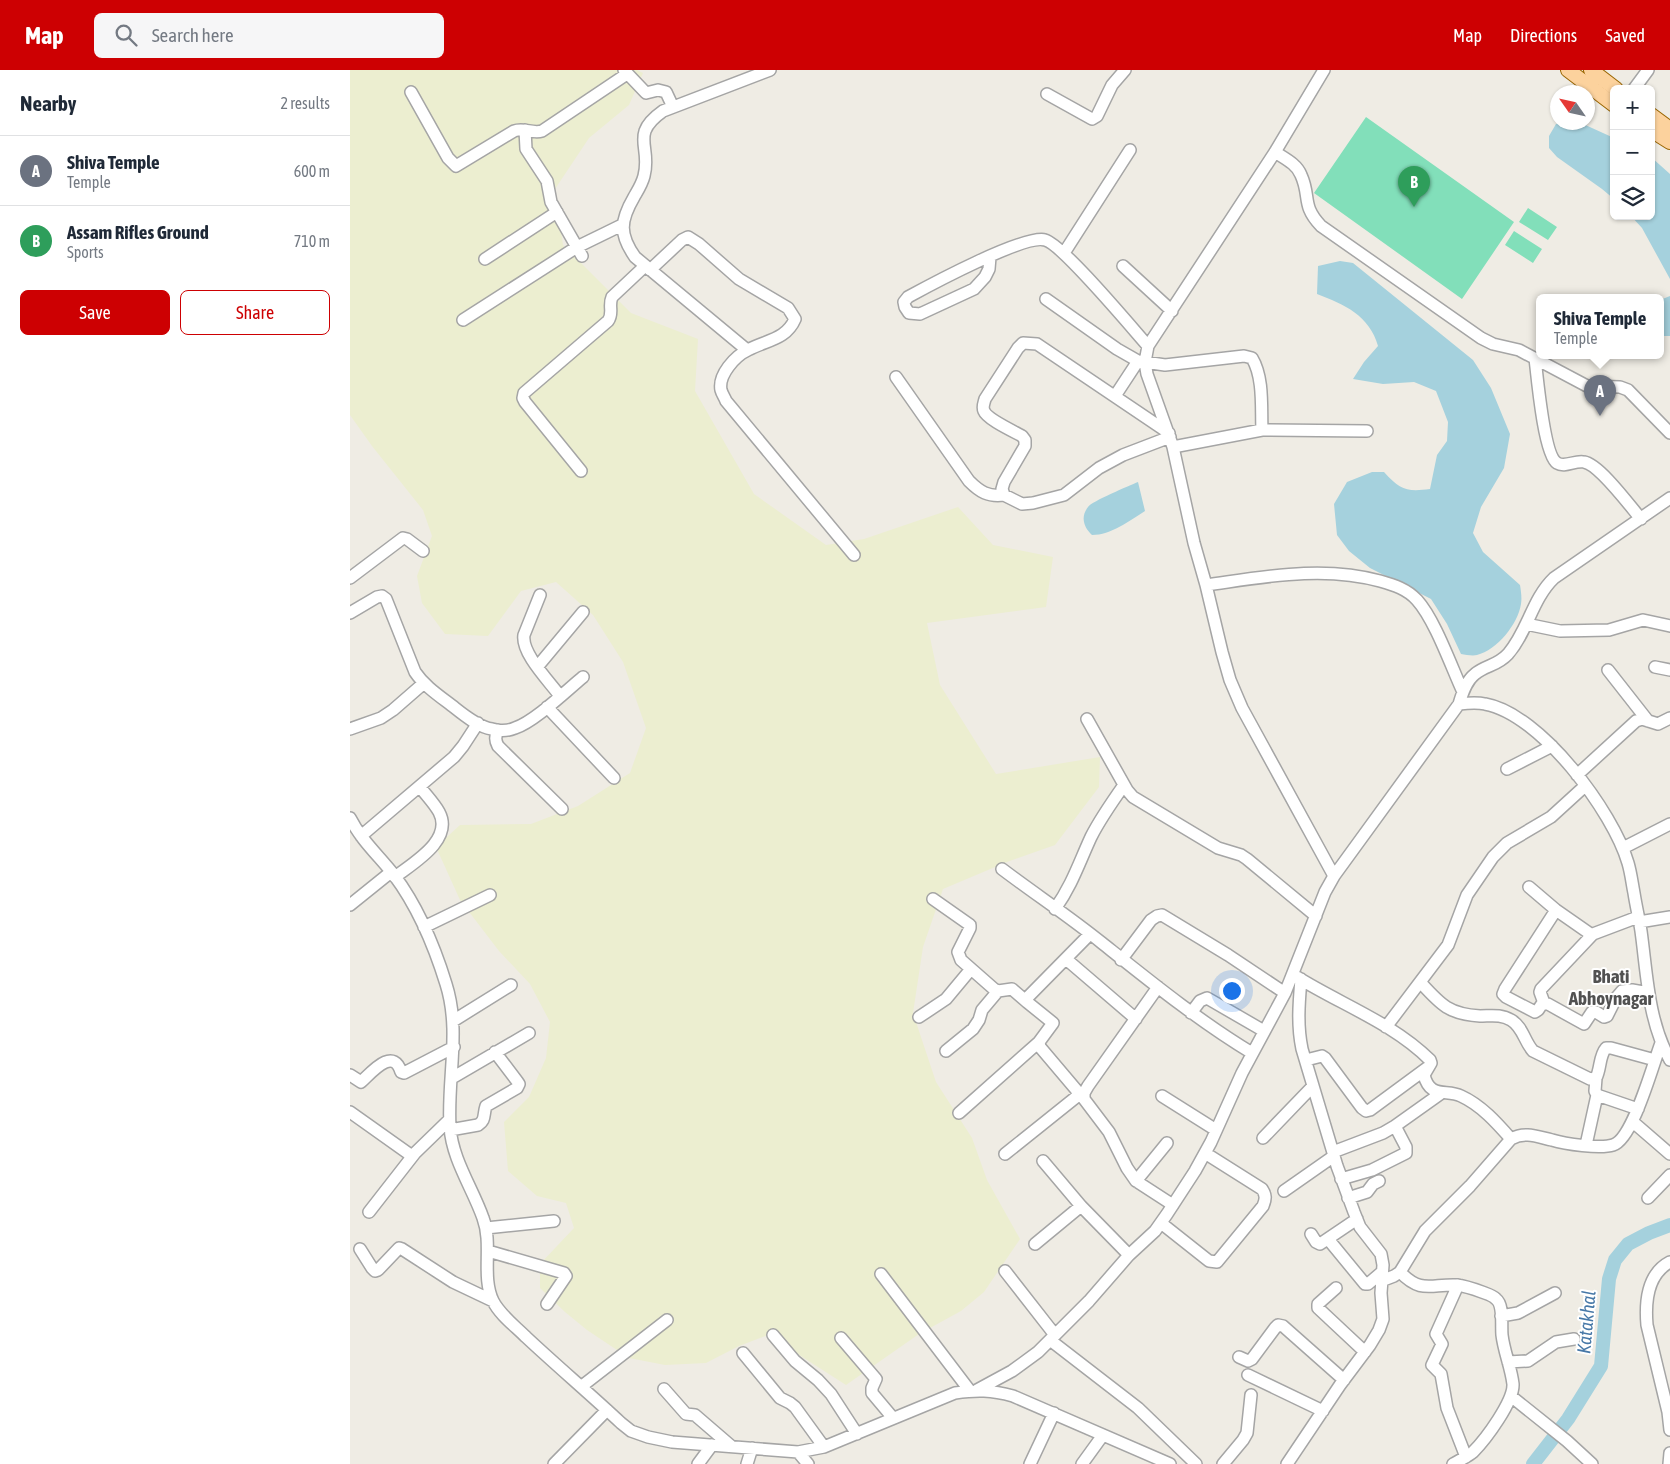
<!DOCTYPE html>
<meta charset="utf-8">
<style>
:root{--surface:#fff;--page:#f6f6f7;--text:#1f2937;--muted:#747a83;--line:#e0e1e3;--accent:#cd0002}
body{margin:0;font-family:"Asap Condensed",sans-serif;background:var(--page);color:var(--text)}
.controls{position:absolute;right:15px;top:15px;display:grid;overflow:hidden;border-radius:8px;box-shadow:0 1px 4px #0004}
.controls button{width:45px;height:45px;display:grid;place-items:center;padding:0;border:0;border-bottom:1px solid var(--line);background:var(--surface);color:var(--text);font:25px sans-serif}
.compass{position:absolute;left:1200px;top:15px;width:45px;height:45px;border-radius:50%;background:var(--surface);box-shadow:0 1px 4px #0004;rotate:304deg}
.you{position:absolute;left:881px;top:920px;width:18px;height:18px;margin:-12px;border:4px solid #fff;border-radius:50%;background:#1a73e8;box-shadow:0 0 0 8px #1a73e833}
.badge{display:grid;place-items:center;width:32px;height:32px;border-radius:50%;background:var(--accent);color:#fff;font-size:16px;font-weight:700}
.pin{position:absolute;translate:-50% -41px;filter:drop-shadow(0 1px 2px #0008)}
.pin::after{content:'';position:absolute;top:26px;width:18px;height:15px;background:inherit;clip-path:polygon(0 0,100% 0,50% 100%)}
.popup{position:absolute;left:1186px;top:224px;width:128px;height:65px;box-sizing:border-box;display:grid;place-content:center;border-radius:8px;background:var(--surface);filter:drop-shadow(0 1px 4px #0005);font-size:16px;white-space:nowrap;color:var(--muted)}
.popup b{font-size:19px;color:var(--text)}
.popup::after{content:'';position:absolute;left:50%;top:100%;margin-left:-10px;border:10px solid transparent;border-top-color:var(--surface)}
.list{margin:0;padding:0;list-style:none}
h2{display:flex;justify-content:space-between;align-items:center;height:65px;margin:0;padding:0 20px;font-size:21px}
h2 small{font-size:16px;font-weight:400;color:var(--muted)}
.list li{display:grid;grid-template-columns:32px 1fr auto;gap:15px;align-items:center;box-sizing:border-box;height:70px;padding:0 20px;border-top:1px solid var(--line)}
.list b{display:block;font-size:19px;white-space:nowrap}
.list p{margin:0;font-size:16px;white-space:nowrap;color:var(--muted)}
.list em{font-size:16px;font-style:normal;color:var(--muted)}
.actions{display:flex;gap:10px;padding:15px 20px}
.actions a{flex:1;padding:11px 0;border:1px solid var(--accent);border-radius:8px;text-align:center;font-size:18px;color:var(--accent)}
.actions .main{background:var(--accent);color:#fff}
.icon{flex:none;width:28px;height:28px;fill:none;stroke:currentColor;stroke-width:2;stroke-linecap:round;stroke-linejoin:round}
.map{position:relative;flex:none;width:1320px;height:1394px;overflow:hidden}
header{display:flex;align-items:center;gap:30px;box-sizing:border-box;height:70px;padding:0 25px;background:var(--accent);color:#fff}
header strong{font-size:24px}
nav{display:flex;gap:28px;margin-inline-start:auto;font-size:18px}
.search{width:350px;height:45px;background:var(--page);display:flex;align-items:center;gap:12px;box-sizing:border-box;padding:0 18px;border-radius:8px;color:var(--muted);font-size:19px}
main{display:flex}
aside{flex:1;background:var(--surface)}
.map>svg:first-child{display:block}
.farmland{fill:#eceed0}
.pitch{fill:#82dfba}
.water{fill:#a5d1dd}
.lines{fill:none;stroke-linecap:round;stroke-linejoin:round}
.river{stroke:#a5d1dd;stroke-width:14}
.minor-casing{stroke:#a5a5a5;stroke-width:14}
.major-casing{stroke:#996500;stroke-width:16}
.minor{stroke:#fff;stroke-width:11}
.major{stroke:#fcd29d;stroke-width:14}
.labels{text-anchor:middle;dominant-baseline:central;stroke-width:4;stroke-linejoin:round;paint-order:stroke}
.neighbourhood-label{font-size:19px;font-weight:bold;fill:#515151;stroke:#fff}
.water-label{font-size:19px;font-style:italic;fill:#4778a7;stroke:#fff}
</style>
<header>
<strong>Map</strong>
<div class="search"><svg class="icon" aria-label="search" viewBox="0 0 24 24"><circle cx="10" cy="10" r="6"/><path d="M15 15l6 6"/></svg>Search here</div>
<nav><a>Map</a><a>Directions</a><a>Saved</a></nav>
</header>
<main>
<aside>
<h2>Nearby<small>2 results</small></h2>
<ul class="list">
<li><span class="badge" style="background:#6b7280">A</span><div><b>Shiva Temple</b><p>Temple</p></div><em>600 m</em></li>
<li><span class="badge" style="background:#2e9e5b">B</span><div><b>Assam Rifles Ground</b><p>Sports</p></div><em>710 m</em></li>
</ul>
<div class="actions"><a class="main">Save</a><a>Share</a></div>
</aside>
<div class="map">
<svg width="1320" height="1394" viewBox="0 0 1320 1394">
<rect width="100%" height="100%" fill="#efece4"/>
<path class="farmland" d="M 0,0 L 287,0 L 293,3 L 279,35 L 239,68 L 205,119 L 213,175 L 281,243 L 348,269 L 345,321 L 404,424 L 476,475 L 514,469 L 608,437 L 643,475 L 703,487 L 696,537 L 577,553 L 590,615 L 646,704 L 750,687 L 749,717 L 705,775 L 657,792 L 593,819 L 573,877 L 563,943 L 586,1012 L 622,1068 L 637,1110 L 670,1169 L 634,1222 L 611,1241 L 569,1264 L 496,1315 L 418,1265 L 389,1276 L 356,1293 L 315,1295 L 279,1288 L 237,1260 L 215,1242 L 190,1218 L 190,1194 L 224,1158 L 216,1133 L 187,1126 L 158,1101 L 154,1052 L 179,1027 L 196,988 L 200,952 L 180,914 L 149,881 L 110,830 L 86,777 L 110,755 L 181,754 L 228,736 L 280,703 L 296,658 L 273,592 L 243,545 L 206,512 L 171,521 L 138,566 L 95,564 L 72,533 L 67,506 L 82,466 L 73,440 L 22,376 L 0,345 Z"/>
<path class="pitch" d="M 1016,47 L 1164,152 L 1112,229 L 964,123 Z
M 1178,138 L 1207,157 L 1198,170 L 1169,152 Z
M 1164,161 L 1192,179 L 1183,193 L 1155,175 Z"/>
<path class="water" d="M 1211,53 L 1231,53 L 1264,68 L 1264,129 L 1252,119 L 1207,87 L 1199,78 L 1199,66 L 1206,54 Z
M 1301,87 L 1320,104 L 1320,209 L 1292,158 L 1281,146 L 1301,146 Z
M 990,191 L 1003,193 L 1123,290 L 1141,318 L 1160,364 L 1154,398 L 1131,437 L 1123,463 L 1133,482 L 1170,515 C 1171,521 1172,528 1171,534 C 1168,554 1147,580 1127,585 C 1123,586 1116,585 1111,584 L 1097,554 L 1081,529 L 1020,498 L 999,481 L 987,465 L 984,434 L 997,412 L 1022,402 L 1034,402 C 1050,420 1057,422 1080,419 L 1087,385 L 1097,371 L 1098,352 L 1086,321 L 1064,312 L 1033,314 L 1003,309 L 1014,292 L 1028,276 C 1020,246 994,234 967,224 L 968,196 Z
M 1320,226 L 1320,266 L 1310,266 L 1310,230 Z
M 788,412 L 795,441 C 779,451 761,465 742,465 C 734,458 730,447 738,437 C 742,431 779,416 788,412 Z"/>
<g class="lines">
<path class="river" d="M 1183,1394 L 1218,1349 L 1251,1296 L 1259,1209 L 1265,1190 L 1278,1174 L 1299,1163 L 1320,1155"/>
<defs>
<path id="minor" d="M 274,0 L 296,23 L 308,20 L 316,22 L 323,37
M 974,0 L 925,82 L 798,276 L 795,292 L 797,304 L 823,377 L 844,473 L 856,515 L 872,582 L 880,610 L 892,638 L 984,806
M 1284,19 L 1298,0
M 61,22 L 98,88 L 106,96 L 164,61 C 174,57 182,64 192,61 L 277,4
M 697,24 L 742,49 L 747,46 L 762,15 L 775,0
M 175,60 L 176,79 L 197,111 L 201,132 L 232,186
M 925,82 C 934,88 947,94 951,105 C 961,127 951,135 971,156 L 1131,268 L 1143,274 L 1169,280 L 1237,316 L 1270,317 L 1278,320 L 1320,363
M 714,183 L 780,80
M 640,187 L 639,199 L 635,207 L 624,219 L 570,244 L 559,243 L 555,237 L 554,232 L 558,227 C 580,215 675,164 695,170 C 712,174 782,258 798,276
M 135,189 L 207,142
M 773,196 L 822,241
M 300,200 L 332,170 L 338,167 L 349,174 L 389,209 L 438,238 L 445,249 C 436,270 416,270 398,280 C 385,286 368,305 371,320 C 372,324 375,328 376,331 L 504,485
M 696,229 L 767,279 L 788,291 L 815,295 L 894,286 L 902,288 C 914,308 911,338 912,360
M 113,250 L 227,177 L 272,155
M 397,280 L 285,187 C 269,164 270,151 284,127 C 288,120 292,114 294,106 C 302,76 279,65 313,41 L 420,0
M 1185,288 C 1187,305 1194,385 1207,393 C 1215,398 1225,390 1234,392 C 1249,394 1280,436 1291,449
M 546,307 L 619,411 C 630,422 638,427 654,425
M 765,326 L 788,291
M 819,363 L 687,274 L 673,273 L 668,278 L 635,329 C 634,333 632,337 634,341 C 637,349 663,361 672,366 L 675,370 L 675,376 L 654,412 L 652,419 L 654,425 L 672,434 L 683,433 L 714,425 L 749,398 L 773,385 L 820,367
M 823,377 L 912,360 L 1017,361
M 231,401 L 175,332 L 173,328 L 174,323 L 258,251 C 264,243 258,236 262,227 L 295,196
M 0,508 L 53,468 L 57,469 L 73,481
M 856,515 C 914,507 973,495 1030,511 C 1044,515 1057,519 1067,530 C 1085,550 1101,596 1113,622
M 190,525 L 174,565 C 171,583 199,611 210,626
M 0,543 L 27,527 L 32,526 L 36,529 L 65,602 C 75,617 91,627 105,638 C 115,646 129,657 142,659 C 149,661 158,661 165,658 C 184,652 216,621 233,607
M 1176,554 L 1210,561 L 1259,560 L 1293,550 L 1320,556
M 188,596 L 233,542
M 1305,597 L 1320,600
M 1258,600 L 1298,651
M 1109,634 C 1117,633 1127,632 1135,634 C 1191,644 1263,742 1278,793 C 1281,803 1282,813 1284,823 C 1286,836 1289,848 1291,861 C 1297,904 1298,951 1320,990
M 197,637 L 264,708
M 737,649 L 777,720 L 783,727 L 868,778 L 891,785 L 897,789 L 966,846
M 0,659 L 31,648 L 43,640 L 74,613
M 148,660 C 145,667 145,670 148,676 L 212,739
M 1157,699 L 1202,676
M 1227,705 L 1286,651 L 1292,649 L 1308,654 L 1320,648
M 0,748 C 11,770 29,786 44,805 C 68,837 84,875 96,914 C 111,961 97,1008 100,1057 C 102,1089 123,1119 133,1148 C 143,1175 131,1206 143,1231 C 150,1245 165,1256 176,1267 C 207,1296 240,1324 271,1353 L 281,1361 L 298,1367 L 322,1372 L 448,1382 L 474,1377 L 605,1323 C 627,1320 641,1320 663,1326 L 820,1394
M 11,766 L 104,687 L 113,676 L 128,653
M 1273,778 L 1320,754
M 652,799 C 685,824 720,847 752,873 C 801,912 849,951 902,983
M 45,807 C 63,793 104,770 89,742 C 84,733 76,725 70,717
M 1179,817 L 1206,840 L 1239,863 L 1243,864 L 1288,847
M 583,829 L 620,855 L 620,858 L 608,882 L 611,890 L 644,919 L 648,921 L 662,919 L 677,932
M 0,835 L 41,802
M 705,839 C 722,815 729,793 741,767 C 750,749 762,732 774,715
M 1206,840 L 1155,919 L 1153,924 L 1156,927 L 1185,942 L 1188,940 L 1192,934 L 1198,934 L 1234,954 L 1242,942 L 1246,942 L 1254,947 L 1257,946 L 1266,928 L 1272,921 L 1282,920 L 1299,923
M 1289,852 L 1320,847
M 74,857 L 140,825
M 716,889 L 786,949
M 771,890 L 801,850 L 807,846 L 812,845 L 878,885 L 935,923
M 947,907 C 990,934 1043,953 1080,990 L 1081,993 L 1074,1005 C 1080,1029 1096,1019 1111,1026 C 1131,1035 1147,1053 1161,1069
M 1071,913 C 1091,935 1099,944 1130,946 C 1141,946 1151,944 1161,950 C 1173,957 1174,971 1183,981 L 1240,1009 L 1246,1008 C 1251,998 1249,986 1256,978 L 1261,978 L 1305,990
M 808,917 L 738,1016 L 734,1023 L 734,1029 L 759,1062 L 777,1098 L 786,1111 L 823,1135
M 1194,933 L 1190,922 L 1191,919 L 1243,864
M 841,943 L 850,931 L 857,928 L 914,961
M 569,947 L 596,929 L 621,899
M 103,951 L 161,915
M 1036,957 L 1098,875 L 1117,825 L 1143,787 L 1157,773 L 1201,747 L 1235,716
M 596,981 L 623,959 L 629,950 L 632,940 L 648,921
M 956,990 L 972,986 L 975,988 L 1012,1038 L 1016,1041 L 1020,1040 L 1077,998
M 0,1005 L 11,1012 C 21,1003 43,976 51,1002 L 54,1003 L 104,977
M 102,1008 L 179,963
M 1246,1008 L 1245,1021 L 1247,1025 L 1288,1039
M 812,1026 L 866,1060
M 734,1029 L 690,977 L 689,972 L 703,953 L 677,932 L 676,929 L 740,864
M 0,1042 L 62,1086
M 609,1043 L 689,972
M 1283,1052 L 1320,1084
M 100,1060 L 128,1055 C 136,1050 133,1045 136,1036 L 167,1018 L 169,1014 L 167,1011 L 145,982
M 913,1068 L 963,1016
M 1236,1075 L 1247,1025
M 983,1082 L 1033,1063 L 1045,1056 L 1090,1024
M 655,1084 L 730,1024
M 693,1091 L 731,1136 L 779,1185
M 991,1109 L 1022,1100 L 1056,1083 L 1056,1077 L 1045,1056
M 786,1111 L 817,1073
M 934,1121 L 984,1086
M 998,1128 L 1017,1122 L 1023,1114 L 1029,1111
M 1298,1128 L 1320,1105
M 19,1142 L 65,1083 L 99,1050
M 811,1153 L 859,1191 L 867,1192 L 913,1136 C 916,1129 916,1125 912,1119 L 855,1083
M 136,1158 L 204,1151
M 961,1164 L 966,1172 L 970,1174 L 1007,1149
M 978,1169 L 1015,1214 L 1018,1214 L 1032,1202
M 685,1174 L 731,1136
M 10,1179 L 22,1198 L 25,1201 L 28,1200 L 49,1178 L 52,1179 L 103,1212 L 143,1231
M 138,1181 L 214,1203 L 216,1206 L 197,1234
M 1320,1192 C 1297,1204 1295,1232 1297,1255 L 1318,1342 L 1320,1360
M 655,1201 L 705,1265
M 1050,1202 C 1071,1224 1081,1214 1106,1215 C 1116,1216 1124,1219 1132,1222 C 1137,1224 1142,1225 1146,1229 C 1154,1235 1151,1255 1152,1265 C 1154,1282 1161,1297 1163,1314 C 1164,1331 1136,1369 1123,1382 C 1117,1387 1110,1390 1103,1394
M 531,1204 L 620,1321
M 1031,1211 L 1044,1206 L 1050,1202 L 1075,1161 L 1120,1116 L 1161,1069 C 1175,1061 1188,1067 1202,1070 C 1215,1074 1250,1079 1263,1075 C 1283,1069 1303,994 1311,973
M 1108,1215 L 1086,1264 L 1092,1274 L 1082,1295 L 1091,1304 L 1097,1338 L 1116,1387
M 986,1218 L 968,1234 L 968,1238 L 1015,1282
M 1151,1246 L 1168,1243 L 1205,1223
M 423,1265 L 445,1291 L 468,1310 L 481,1324 L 507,1364
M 491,1268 L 526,1309 L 522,1318 L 522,1323 L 543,1348
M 700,1270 L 788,1338 L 846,1394
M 393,1283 L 430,1328 L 440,1333 L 445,1337 L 474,1377
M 889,1287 L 898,1291 L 902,1289 L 925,1258 L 928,1255 L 933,1256 L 994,1310
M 1158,1292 L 1178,1291 L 1206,1272 L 1224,1269
M 898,1305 L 973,1341
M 232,1316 L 317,1250
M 314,1319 L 336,1344 L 345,1345 L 381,1376
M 627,1320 L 662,1301 L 688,1282 L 739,1231 L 779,1185 L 805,1161 L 817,1144 L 845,1101 L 861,1072 L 892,1003 L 935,923 L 975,822 L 984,806 L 1109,634 C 1112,624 1116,611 1125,604 C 1136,595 1147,596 1158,584 C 1178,561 1182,529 1204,508 L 1320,428
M 1162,1327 L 1217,1371 L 1242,1394
M 448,1382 L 458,1394
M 204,1394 L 257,1340
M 348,1394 L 362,1375
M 397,1394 L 402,1378
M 680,1394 L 704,1343
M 732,1394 L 753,1365
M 873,1394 L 893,1370 L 897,1363 L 901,1325
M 937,1394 L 990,1315 L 1020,1275 L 1029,1260 L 1033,1249 L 1031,1223 L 1033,1195 L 1031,1184 L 1010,1157 L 1004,1142 L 987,1096 L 952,979 C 947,955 949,933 951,909
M 1319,1394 L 1320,1383"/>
<path id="major" d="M 1218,0 L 1264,35
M 1241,0 L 1266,19
M 1301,45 L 1320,59
M 1301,60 L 1320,72"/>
</defs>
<use href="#minor" class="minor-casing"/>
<use href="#major" class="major-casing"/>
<use href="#minor" class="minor"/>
<use href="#major" class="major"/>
</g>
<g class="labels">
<g class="neighbourhood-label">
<text x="1261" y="906">Bhati<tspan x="1261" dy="22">Abhoynagar</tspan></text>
</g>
<g class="water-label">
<text transform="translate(1236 1252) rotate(-85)">Katakhal</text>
</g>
</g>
</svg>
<div class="controls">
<button>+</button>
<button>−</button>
<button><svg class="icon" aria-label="layers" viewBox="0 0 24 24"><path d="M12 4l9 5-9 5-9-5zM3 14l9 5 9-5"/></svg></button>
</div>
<svg class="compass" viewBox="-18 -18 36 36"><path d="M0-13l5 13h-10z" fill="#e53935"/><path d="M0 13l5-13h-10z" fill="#747a83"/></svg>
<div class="you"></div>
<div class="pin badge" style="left:1250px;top:346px;background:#6b7280">A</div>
<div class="popup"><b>Shiva Temple</b>Temple</div>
<div class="pin badge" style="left:1064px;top:137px;background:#2e9e5b">B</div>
</div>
</main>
